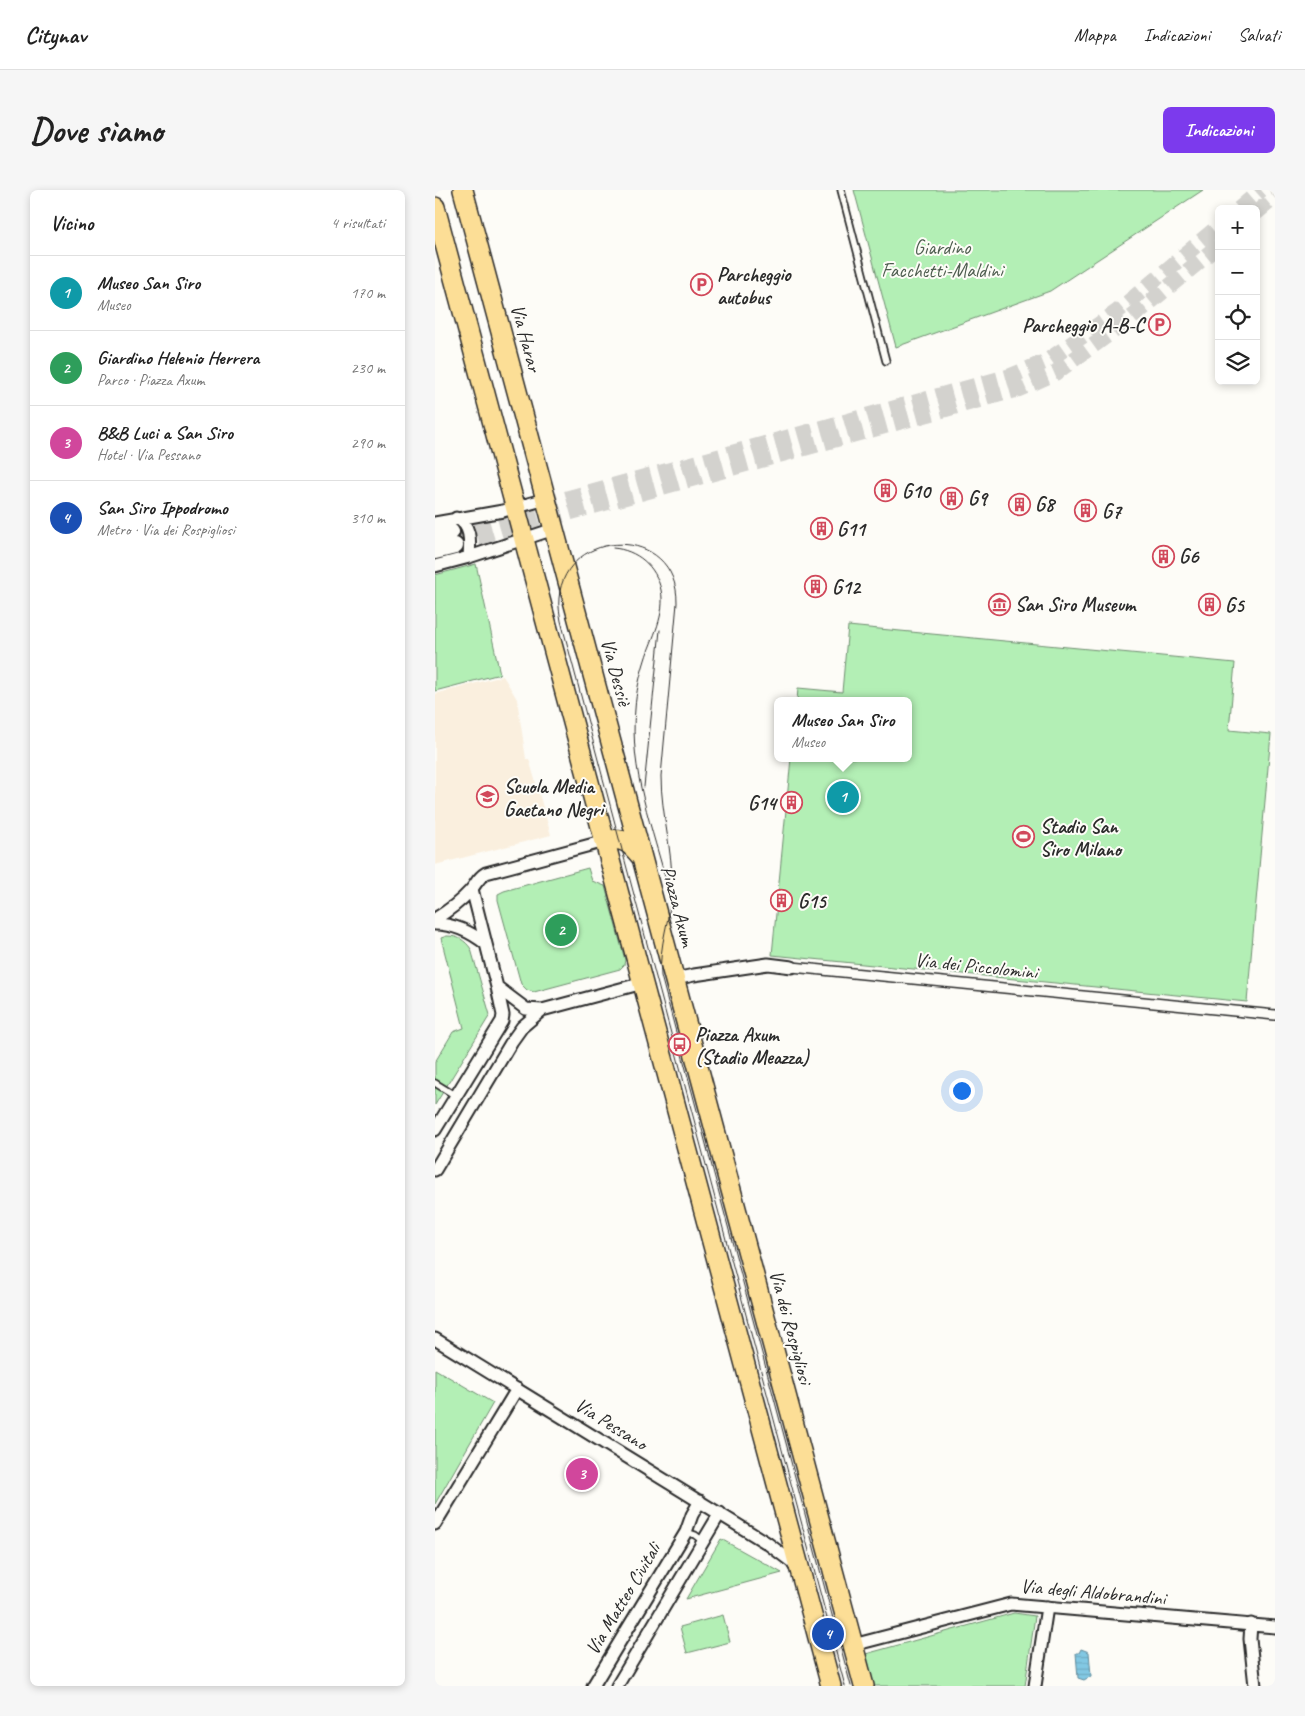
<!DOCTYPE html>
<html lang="it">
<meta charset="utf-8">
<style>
:root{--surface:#fff;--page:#f6f6f6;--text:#222;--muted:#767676;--line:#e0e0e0;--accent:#7c3aed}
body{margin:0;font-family:Caveat,sans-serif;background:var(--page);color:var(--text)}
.controls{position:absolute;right:15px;top:15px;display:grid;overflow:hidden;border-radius:8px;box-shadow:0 2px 8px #0003}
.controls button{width:45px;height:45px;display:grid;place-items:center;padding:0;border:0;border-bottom:1px solid var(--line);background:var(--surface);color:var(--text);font:25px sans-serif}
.you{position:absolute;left:526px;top:900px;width:18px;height:18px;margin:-12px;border:4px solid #fff;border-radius:50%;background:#1a73e8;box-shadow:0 0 0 8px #1a73e833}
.badge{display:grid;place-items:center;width:32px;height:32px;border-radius:50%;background:var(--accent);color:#fff;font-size:16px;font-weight:700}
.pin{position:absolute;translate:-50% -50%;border:2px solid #fff;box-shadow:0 1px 5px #0006}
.popup{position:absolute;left:339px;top:507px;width:138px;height:65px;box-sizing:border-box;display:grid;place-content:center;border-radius:8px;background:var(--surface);filter:drop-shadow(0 1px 4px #0005);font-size:16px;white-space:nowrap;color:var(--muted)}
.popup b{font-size:19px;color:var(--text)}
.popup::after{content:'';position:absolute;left:50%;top:100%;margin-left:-10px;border:10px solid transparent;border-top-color:var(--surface)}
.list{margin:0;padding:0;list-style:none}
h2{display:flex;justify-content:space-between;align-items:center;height:65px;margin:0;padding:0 20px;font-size:21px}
h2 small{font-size:16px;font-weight:400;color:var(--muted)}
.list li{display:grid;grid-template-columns:32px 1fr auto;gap:15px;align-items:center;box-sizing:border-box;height:75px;padding:0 20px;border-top:1px solid var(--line)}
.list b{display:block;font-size:19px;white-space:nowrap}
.list p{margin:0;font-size:16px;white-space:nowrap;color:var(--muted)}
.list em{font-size:16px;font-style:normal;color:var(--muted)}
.icon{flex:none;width:28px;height:28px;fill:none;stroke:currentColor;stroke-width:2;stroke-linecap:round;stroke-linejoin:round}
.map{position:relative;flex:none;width:840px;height:1496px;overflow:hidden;border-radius:8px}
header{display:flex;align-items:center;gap:30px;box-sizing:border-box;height:70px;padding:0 25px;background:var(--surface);border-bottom:1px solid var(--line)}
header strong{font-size:24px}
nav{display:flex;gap:28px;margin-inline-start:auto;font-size:18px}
.intro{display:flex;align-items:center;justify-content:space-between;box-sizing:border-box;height:120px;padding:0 30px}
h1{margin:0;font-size:35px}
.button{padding:12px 22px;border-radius:8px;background:var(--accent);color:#fff;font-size:18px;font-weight:700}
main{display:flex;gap:30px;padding:0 30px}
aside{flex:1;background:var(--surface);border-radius:8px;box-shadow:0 2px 8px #0003}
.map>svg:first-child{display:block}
.built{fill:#faefde}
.green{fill:#b3efb5;stroke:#6f8d70}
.water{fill:url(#water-rules);stroke:#5f8999}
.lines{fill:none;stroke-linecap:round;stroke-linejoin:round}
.secondary-tunnel{stroke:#d3d2ce;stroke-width:16;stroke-dasharray:16 8;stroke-linecap:butt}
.service-casing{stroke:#2b2b2b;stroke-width:9}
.pedestrian-casing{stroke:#2b2b2b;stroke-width:12}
.minor-casing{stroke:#2b2b2b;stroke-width:15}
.secondary-casing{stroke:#2b2b2b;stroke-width:20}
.primary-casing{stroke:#2b2b2b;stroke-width:22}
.service{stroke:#fdfcf7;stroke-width:5.5}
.pedestrian{stroke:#fdfcf7;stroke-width:9}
.minor{stroke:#fdfcf7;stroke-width:11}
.secondary{stroke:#fdfcf7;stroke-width:16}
.primary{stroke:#fcde96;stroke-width:19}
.tram{stroke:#2b2b2b;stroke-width:1}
.labels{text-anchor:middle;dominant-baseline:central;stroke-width:4;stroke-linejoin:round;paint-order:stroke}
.park-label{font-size:20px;fill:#4d5c4e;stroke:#fdfcf7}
.poi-label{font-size:20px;font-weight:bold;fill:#2b2b2b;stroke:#fdfcf7;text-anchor:start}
.street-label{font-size:20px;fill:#2b2b2b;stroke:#fdfcf7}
</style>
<header>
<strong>Citynav</strong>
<nav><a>Mappa</a><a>Indicazioni</a><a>Salvati</a></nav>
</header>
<div class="intro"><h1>Dove siamo</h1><a class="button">Indicazioni</a></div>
<main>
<aside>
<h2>Vicino<small>4 risultati</small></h2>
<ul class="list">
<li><span class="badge" style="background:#0f9aa8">1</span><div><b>Museo San Siro</b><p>Museo</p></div><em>170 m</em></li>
<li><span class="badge" style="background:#2e9e5b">2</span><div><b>Giardino Helenio Herrera</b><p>Parco · Piazza Axum</p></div><em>230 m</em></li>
<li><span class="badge" style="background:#d1479c">3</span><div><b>B&amp;B Luci a San Siro</b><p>Hotel · Via Pessano</p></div><em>290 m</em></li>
<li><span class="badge" style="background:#1a4fb4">4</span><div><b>San Siro Ippodromo</b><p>Metro · Via dei Rospigliosi</p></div><em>310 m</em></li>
</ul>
</aside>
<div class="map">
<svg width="840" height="1496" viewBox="0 0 840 1496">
<defs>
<pattern id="water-rules" width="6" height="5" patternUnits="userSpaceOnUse" patternTransform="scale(1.25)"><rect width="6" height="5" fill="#82c8e3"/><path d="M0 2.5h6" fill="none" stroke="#70acc3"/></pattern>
</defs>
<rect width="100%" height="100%" fill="#fdfcf7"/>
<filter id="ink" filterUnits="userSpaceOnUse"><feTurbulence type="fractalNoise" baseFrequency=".02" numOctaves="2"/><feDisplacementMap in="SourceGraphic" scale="10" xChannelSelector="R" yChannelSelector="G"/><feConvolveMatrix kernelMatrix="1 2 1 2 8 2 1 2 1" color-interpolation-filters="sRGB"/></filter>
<g filter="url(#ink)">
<path class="built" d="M 68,486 L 82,509 L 91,569 L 94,569 L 116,645 L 0,675 L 0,504 Z"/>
<path class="green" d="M 419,0 L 768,0 L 615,101 L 461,157 Z
M 41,374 L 65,484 L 0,501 L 0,385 Z
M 413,436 L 800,473 L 794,540 L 836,544 L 812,812 L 337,765 L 356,568 L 473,568 L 473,511 L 362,511 L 363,498 L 407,502 Z
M 153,678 L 157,691 L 170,696 L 190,770 L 189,775 L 185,779 L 99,802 L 92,800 L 86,794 L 63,710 L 63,704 L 69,701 Z
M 12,746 C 23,746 30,750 36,759 L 55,825 L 0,915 L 0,872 L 18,842 L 29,838 L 6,748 Z
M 0,1179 L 58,1213 L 0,1314 Z
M 286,1349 L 347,1383 L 251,1409 Z
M 579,1423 L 600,1426 L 590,1496 L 436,1496 L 427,1465 Z
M 288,1425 L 295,1452 L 252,1463 L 245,1437 Z"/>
<path class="water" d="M 646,1459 L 654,1462 L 656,1486 L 649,1490 L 643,1488 L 641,1463 L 644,1463 Z"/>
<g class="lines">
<path class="secondary-tunnel" d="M 804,19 L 826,0
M 821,23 L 840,7
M 16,342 L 94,319 L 576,186 L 612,171 L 683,121 L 784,36
M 20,356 L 100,332 L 584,199 L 620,183 L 695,129 L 784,55"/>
<defs>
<path id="service" d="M 406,0 L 451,171
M 0,893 L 21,906
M 251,1342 L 260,1345 L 269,1352"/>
<path id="pedestrian" d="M 357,777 L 840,825"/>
<path id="minor" d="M 21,328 C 37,335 35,352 34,367
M 0,333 L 68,321 L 111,309
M 0,376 L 34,367 L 119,339
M 0,729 C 13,721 25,712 35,701 C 42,694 41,689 51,683 L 170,651
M 0,734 C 20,734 36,742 51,754
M 240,789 L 259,785 L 333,774 L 357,777
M 62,797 L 91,819 L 107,820 L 208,793
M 0,940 L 67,831 L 68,825 L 62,797 L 37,699
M 0,980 L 77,851 L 87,837 L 107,820
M 0,1149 L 332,1353 L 357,1372 L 362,1380
M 0,1334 L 82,1199
M 816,1434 L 815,1449 L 820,1496
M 418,1455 L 576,1414 L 840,1437
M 158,1496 L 251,1342 L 257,1325 L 265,1311
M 182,1496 L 285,1323
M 600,1496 L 612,1417"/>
<path id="secondary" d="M 0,346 L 16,342
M 0,361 L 20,356"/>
<path id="primary" d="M 28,0 L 429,1496
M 0,17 L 396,1496
M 170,651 C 189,646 196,654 207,668"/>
</defs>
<use href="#service" class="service-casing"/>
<use href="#pedestrian" class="pedestrian-casing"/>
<use href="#minor" class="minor-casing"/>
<use href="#secondary" class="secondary-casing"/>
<use href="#primary" class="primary-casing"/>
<use href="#service" class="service"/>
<use href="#pedestrian" class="pedestrian"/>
<use href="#minor" class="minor"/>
<use href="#secondary" class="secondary"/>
<use href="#primary" class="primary"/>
<path class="tram" d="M 178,358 C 202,360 221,376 226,400 C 231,425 217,447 210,470 C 205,486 201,502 200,519 C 194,580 218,639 233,698
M 209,597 L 225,440
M 410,1496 L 126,431 C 125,424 123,416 124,408 C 130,337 243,334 242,413 L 226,586 C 226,624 238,660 237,698 C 236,728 223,756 226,786 L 416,1496"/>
</g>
</g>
<defs>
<symbol id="parking-ring" viewBox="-11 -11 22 22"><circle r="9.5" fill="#fdfcf7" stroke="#d1495b" stroke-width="1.5"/><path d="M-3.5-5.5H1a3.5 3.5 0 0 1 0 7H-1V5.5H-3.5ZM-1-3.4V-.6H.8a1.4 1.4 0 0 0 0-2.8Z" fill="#d1495b"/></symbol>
<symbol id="building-ring" viewBox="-11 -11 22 22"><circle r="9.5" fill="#fdfcf7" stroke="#d1495b" stroke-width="1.5"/><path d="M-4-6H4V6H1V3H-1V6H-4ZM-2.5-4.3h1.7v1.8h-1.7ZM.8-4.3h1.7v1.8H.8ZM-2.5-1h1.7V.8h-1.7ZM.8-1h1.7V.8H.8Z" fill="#d1495b"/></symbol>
<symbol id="museum-ring" viewBox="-11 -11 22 22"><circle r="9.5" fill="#fdfcf7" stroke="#d1495b" stroke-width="1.5"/><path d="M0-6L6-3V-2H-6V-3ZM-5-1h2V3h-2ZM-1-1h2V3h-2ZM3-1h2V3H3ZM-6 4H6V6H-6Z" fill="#d1495b"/></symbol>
<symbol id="school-ring" viewBox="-11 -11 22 22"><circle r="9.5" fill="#fdfcf7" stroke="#d1495b" stroke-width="1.5"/><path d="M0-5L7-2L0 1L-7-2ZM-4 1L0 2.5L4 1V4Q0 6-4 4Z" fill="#d1495b"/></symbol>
<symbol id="stadium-ring" viewBox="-11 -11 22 22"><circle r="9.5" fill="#fdfcf7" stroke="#d1495b" stroke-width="1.5"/><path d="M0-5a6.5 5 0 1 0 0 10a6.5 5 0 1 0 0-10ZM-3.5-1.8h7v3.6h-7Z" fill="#d1495b"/></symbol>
<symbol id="bus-ring" viewBox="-11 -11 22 22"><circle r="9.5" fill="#fdfcf7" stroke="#d1495b" stroke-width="1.5"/><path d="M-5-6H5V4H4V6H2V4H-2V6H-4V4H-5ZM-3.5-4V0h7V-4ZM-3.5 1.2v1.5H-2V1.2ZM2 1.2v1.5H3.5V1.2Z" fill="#d1495b"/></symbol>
</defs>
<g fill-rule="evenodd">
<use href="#parking-ring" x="254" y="82" width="25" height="25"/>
<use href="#parking-ring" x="712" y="122" width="25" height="25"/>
<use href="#building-ring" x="438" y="288" width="25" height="25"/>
<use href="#building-ring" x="504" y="296" width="25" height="25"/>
<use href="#building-ring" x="572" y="302" width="25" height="25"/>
<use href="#building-ring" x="638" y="308" width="25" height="25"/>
<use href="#building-ring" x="374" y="326" width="25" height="25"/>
<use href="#building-ring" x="716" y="354" width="25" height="25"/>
<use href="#building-ring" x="368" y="384" width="25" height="25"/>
<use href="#museum-ring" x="552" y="402" width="25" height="25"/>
<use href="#building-ring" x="762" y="402" width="25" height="25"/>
<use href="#school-ring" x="40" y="594" width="25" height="25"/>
<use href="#building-ring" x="344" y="600" width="25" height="25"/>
<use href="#stadium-ring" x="576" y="634" width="25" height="25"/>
<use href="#building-ring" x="334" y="698" width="25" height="25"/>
<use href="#bus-ring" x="232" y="842" width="25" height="25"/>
</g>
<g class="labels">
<g class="park-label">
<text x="507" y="57">Giardino<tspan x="507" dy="23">Facchetti-Maldini</tspan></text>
</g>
<g class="poi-label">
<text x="282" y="84">Parcheggio<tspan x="282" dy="23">autobus</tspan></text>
<text x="709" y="135" text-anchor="end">Parcheggio A-B-C</text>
<text x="467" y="301">G10</text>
<text x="533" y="308">G9</text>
<text x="600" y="314">G8</text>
<text x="667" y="321">G7</text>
<text x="402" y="339">G11</text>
<text x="744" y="366">G6</text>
<text x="397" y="397">G12</text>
<text x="580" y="414">San Siro Museum</text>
<text x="790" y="415">G5</text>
<text x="69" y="596">Scuola Media<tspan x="69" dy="23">Gaetano Negri</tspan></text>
<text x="341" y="613" text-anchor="end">G14</text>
<text x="605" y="636">Stadio San<tspan x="605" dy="23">Siro Milano</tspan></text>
<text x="363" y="711">G15</text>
<text x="260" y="844">Piazza Axum<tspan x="260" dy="23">(Stadio Meazza)</tspan></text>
</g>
<g class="street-label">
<text transform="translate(91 148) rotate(75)">Via Harar</text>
<text transform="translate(181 482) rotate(75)">Via Dessiè</text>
<text transform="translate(243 716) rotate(75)">Piazza Axum</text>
<text transform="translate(541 776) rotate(6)">Via dei Piccolomini</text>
<text transform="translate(356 1137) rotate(75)">Via dei Rospigliosi</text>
<text transform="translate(176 1234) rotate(32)">Via Pessano</text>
<text transform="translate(658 1402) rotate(5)">Via degli Aldobrandini</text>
<text transform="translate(188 1409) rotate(-59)">Via Matteo Civitali</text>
</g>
</g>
</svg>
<div class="controls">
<button>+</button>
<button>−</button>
<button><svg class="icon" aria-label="locate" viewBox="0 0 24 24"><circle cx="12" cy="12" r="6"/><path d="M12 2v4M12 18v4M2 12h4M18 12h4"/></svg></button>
<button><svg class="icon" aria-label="layers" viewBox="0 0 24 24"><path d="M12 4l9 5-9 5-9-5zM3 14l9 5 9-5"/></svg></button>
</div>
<div class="you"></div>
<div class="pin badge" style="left:408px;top:607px;background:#0f9aa8">1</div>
<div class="popup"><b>Museo San Siro</b>Museo</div>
<div class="pin badge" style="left:126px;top:740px;background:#2e9e5b">2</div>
<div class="pin badge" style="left:147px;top:1284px;background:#d1479c">3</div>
<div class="pin badge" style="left:393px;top:1444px;background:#1a4fb4">4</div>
</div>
</main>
